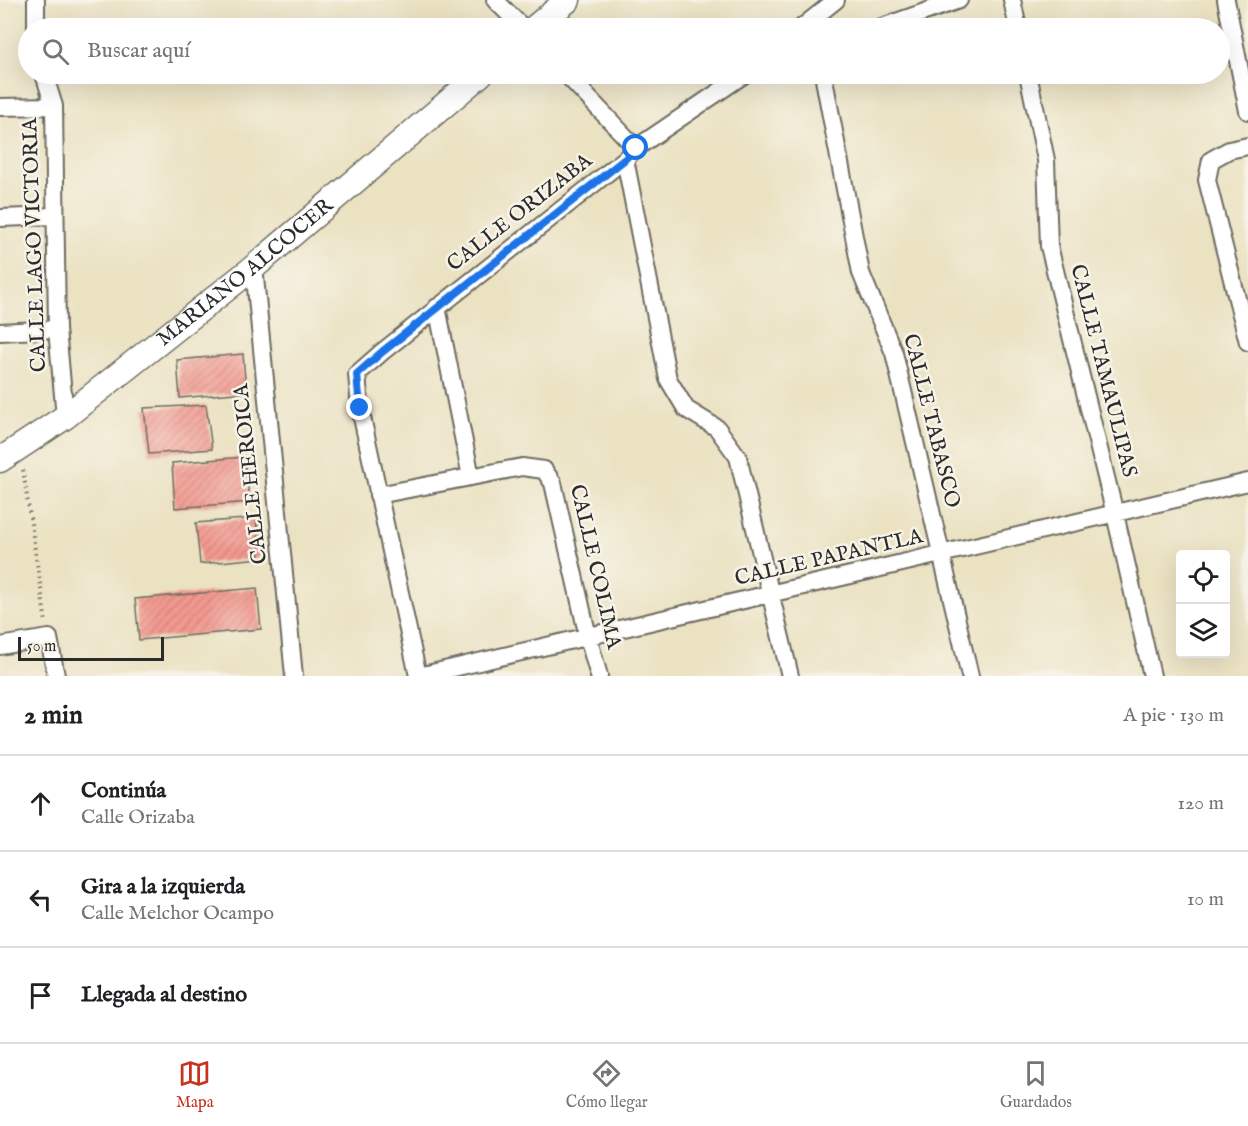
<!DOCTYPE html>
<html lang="es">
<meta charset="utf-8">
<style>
:root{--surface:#fff;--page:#f6f6f6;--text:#202124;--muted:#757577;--line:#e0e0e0;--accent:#c8321e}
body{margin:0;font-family:"IM FELL English",serif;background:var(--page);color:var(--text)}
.controls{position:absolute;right:18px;bottom:18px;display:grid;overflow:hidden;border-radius:6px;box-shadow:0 6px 24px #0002}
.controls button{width:54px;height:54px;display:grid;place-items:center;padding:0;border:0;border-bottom:2px solid var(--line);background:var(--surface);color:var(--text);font:30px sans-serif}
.scale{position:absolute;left:18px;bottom:15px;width:146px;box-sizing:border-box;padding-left:6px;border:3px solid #2b2b2b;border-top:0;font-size:16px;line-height:21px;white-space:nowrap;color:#2b2b2b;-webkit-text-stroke:4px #f7f3e8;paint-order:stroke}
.stop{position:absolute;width:18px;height:18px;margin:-14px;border:4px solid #1a73e8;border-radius:50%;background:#fff}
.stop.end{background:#1a73e8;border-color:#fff;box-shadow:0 2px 6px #0008}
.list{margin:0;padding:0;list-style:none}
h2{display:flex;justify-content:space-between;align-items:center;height:78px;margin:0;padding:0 24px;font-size:26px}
h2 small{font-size:20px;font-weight:400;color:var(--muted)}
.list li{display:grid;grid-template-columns:39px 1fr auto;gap:18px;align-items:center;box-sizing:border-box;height:96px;padding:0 24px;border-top:2px solid var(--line)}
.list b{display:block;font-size:22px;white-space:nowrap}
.list p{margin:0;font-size:20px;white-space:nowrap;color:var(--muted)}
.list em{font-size:20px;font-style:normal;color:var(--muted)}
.icon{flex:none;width:33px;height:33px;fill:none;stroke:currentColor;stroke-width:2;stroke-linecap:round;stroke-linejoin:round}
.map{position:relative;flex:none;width:1248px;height:676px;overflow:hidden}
.search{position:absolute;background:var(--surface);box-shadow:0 6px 24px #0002;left:18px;right:18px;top:18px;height:66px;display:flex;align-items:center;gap:15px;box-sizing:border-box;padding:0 21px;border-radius:33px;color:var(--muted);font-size:22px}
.sheet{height:366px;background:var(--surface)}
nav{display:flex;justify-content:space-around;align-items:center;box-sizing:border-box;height:84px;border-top:2px solid var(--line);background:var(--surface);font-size:16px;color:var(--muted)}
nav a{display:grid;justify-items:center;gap:3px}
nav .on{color:var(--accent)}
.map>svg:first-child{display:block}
.building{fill:url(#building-hatch)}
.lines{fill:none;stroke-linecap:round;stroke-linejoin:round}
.street-casing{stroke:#6e6b60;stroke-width:20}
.secondary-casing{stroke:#6e6b60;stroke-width:27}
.path{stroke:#6e6b60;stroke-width:4;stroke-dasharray:1.5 4.5;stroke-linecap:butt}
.street{stroke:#fff;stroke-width:16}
.secondary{stroke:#fff;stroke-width:24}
.route{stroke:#1a73e8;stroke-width:8}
.labels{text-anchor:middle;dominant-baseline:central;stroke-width:5;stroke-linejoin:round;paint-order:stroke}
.street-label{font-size:21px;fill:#2b2b2b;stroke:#f7f3e8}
</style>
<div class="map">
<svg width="1248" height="676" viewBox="0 0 1248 676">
<defs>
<pattern id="building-hatch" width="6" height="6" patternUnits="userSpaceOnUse" patternTransform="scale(1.5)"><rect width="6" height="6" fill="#f49a90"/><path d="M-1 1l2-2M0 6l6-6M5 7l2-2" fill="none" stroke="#c67e76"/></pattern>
</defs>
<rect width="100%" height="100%" fill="#f7f3e8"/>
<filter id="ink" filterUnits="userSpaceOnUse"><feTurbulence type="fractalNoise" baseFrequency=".0167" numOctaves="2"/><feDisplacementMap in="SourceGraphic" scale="12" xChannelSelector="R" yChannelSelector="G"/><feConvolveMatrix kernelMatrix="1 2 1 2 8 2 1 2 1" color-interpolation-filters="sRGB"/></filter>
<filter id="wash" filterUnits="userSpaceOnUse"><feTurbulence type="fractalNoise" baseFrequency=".008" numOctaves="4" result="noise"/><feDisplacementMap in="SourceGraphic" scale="24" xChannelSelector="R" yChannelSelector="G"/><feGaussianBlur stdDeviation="1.35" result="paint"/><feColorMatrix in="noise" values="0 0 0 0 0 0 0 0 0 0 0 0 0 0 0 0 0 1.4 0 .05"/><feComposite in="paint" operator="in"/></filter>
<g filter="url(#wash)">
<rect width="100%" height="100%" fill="#ebe2c2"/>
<g id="blocks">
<path class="building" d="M 243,354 L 246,392 L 180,398 L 177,360 Z
M 206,405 L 212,449 L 149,454 L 144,408 Z
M 244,457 L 250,502 L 175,508 L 172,463 Z
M 256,518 L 260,558 L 200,564 L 196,523 Z
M 257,588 L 261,629 L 139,640 L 135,599 Z"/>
</g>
</g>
<g filter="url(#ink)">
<use href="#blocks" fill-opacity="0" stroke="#6e6b60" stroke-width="1.5"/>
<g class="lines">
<defs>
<path id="street" d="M 36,0 L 36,28
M 495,0 L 523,28
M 1012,0 L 1018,28
M 1226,0 L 1248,111
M 801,28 L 836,0
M 879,28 L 959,0
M 44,74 L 54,106 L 57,329 L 65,417
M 566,74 L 636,148
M 823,74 L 861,273 L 894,353 L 970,676
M 1028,74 L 1046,160 L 1049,246 L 1115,514 L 1152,676
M 0,107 L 54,106
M 1248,146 L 1229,150 L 1211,160 L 1207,180 L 1248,342
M 625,159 L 668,379 L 686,409 L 717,428 L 738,457 L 790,676
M 0,218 L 54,216
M 254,267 L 294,676
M 437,307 L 471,477
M 0,332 L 57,329
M 378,495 L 522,467 L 544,470 L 553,483 L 588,637 L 599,676
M 0,646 L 49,638 L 56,676
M 418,676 L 360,408 L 357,374 L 382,352 L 625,159 L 636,148 L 745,74
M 419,676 L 1248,482"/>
<g id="secondary">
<path d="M 534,28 L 568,0"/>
<path id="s1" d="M 0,460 L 65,417 L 254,267 L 481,74"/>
</g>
</defs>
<use href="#street" class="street-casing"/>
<use href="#secondary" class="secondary-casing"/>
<path class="path" d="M 23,470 L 46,623"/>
<use href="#street" class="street"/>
<use href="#secondary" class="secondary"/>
</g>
</g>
<g class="lines" filter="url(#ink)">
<path class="route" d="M 360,408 L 357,374 L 382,352 L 625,159 L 636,148"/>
</g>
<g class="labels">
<g class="street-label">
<text transform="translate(520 213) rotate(-38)">CALLE ORIZABA</text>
<text transform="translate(35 245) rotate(-92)">CALLE LAGO VICTORIA</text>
<text stroke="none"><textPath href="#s1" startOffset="309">MARIANO ALCOCER</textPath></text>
<text transform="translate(1103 371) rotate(76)">CALLE TAMAULIPAS</text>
<text transform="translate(931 421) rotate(76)">CALLE TABASCO</text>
<text transform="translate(251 474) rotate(-96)">CALLE HEROICA</text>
<text transform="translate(829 558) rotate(-13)">CALLE PAPANTLA</text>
<text transform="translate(595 567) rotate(77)">CALLE COLIMA</text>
</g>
</g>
</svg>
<div class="controls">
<button><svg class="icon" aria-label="locate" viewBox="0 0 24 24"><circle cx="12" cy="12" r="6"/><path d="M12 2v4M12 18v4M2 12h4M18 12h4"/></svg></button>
<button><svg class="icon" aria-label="layers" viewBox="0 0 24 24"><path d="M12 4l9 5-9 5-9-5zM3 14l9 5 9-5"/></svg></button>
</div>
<div class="scale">50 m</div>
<div class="stop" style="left:636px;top:148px"></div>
<div class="stop end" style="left:360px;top:408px"></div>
<div class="search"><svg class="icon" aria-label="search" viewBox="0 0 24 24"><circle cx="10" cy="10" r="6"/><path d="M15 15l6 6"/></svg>Buscar aquí</div>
</div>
<section class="sheet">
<h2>2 min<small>A pie · 130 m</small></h2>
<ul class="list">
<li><svg class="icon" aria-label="ahead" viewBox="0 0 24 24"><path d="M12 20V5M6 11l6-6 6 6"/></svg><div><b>Continúa</b><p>Calle Orizaba</p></div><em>120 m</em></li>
<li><svg class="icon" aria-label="left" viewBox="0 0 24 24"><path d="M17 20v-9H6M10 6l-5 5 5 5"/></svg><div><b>Gira a la izquierda</b><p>Calle Melchor Ocampo</p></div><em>10 m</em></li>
<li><svg class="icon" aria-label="arrive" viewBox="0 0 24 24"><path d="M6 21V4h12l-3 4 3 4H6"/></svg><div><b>Llegada al destino</b></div></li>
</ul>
</section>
<nav>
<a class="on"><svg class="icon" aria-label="map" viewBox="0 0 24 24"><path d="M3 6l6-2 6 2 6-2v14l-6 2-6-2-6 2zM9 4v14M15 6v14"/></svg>Mapa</a>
<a><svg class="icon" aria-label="directions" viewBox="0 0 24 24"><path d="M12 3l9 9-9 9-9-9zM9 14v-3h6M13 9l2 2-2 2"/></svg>Cómo llegar</a>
<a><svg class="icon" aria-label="saved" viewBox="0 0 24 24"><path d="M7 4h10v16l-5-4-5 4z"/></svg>Guardados</a>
</nav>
